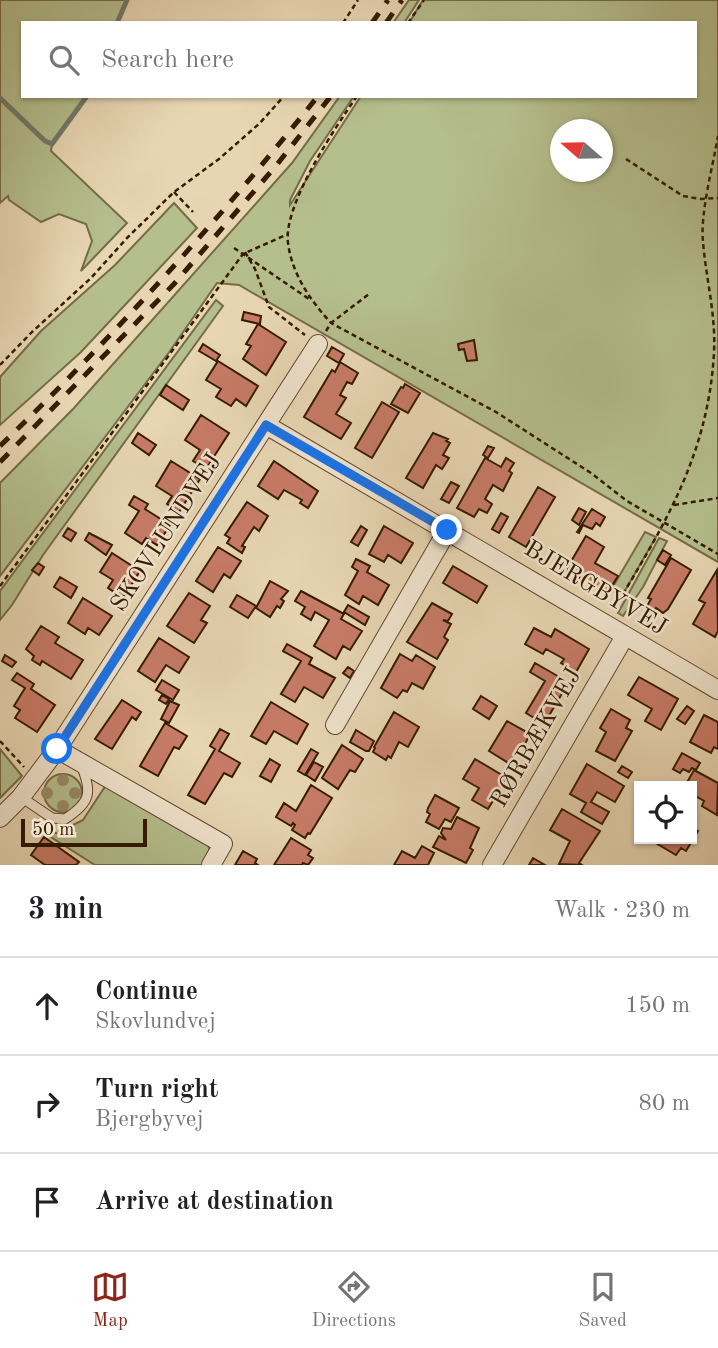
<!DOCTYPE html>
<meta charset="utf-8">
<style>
:root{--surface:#fff;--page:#f6f6f6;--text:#202124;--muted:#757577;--line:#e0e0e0;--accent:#8f2418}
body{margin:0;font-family:"Old Standard TT",serif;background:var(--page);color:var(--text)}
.controls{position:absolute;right:21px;bottom:21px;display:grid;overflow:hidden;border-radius:0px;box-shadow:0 2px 5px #0004}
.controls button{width:63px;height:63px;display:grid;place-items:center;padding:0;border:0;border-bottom:2px solid var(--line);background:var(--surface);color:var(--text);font:35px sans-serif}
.compass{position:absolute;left:550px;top:119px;width:63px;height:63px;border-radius:50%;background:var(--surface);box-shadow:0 2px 5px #0004;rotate:290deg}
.scale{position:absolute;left:21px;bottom:18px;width:126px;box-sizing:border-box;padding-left:7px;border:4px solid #351b00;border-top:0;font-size:19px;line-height:24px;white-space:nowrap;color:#351b00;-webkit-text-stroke:5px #f0e4ce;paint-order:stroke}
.stop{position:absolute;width:21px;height:21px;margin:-16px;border:5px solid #1a73e8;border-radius:50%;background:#fff}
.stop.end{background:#1a73e8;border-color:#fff;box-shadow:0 2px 7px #0008}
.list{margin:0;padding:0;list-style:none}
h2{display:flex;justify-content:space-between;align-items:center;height:91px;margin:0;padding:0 28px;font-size:30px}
h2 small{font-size:23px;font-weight:400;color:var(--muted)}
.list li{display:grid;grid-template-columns:46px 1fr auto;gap:21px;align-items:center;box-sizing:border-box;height:98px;padding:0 28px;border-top:2px solid var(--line)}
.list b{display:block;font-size:26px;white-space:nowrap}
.list p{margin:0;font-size:23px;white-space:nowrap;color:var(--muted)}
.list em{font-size:23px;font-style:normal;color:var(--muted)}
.icon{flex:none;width:38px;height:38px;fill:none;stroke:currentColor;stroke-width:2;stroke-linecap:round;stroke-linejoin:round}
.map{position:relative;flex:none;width:718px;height:865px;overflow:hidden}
.search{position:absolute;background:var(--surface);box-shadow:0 2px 5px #0004;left:21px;right:21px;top:21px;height:77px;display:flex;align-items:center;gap:18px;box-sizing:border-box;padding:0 24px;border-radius:0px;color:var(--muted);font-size:26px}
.sheet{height:385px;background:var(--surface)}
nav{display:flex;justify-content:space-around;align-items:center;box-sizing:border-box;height:98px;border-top:2px solid var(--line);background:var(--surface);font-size:19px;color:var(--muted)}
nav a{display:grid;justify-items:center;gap:4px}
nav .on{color:var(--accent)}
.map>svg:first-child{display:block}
.green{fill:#b5be8d;stroke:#756c46;stroke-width:2;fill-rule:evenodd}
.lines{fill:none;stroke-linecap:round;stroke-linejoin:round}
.stream{stroke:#707a68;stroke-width:5}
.building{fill:#c77b67;stroke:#351b00;stroke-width:2}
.lane-casing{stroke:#624a2d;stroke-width:11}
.street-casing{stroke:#624a2d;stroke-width:20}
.path{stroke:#351b00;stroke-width:2.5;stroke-dasharray:5 3.5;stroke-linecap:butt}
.lane{stroke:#f0e4ce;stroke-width:9}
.street{stroke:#f0e4ce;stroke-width:18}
.rail{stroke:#351b00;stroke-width:5;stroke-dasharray:12 12;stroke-linecap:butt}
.tree{fill:#9a8a68}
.route{stroke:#1a73e8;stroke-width:9}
.labels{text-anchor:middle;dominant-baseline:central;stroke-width:5;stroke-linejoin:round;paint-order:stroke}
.street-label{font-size:24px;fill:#351b00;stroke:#f0e4ce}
</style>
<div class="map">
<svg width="718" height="865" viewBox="0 0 718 865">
<rect width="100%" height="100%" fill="#e8d6b3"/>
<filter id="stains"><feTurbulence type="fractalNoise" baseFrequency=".00286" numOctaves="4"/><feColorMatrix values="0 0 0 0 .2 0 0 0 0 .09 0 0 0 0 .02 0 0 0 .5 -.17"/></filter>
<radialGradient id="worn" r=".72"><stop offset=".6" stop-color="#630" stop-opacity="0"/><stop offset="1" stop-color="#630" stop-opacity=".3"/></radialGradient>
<path class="green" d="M 0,0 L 127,0 L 117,23 L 23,23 L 23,96 L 87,96 L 52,144 L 51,151 L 127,223 L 81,271 L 92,241 L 86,224 L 59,214 L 41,222 L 9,200 L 8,196 L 0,203 Z
M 409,0 L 419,0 L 404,23 L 393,23 Z
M 423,0 L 718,0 L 718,562 L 239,285 L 217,283 L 170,351 L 0,576 L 0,483 L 74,408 L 292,163 L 340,96 L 354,96 L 310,161 L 290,200 L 290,205 L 361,96 L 695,96 L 695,23 L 409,23 ZM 560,130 L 602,130 L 602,172 L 560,172 Z
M 174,203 L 197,228 L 81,352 L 0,425 L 0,377 L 41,331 L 115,265 Z
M 216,300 L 223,306 L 43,555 L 12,605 L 0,620 L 0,591 Z
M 645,532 L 656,537 L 622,596 L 611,590 Z
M 659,538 L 667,541 L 643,587 L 623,616 L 618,613 Z
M 0,749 L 22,776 L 0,798 Z
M44 793a19 19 0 1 1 38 0a19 19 0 1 1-38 0Z
M 106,785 L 208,845 L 211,854 L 203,865 L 95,865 L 38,829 L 55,833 L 69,832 L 71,826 L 83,820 Z"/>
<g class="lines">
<path class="stream" d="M 117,23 L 127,0
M 0,98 L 45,141 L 52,144 L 87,96"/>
</g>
<path class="building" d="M 244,312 L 261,316 L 260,324 L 242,320 Z
M 258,324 L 286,342 L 266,375 L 243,359 L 251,346 L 246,344 Z
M 474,340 L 477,360 L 467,361 L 464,349 L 459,350 L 458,344 Z
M 203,344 L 220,355 L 216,361 L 199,351 Z
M 332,347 L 344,354 L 339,363 L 327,356 Z
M 218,361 L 258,386 L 246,406 L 236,399 L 231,406 L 216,397 L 221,389 L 206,380 Z
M 340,362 L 358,373 L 352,384 L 347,382 L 340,395 L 346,398 L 336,414 L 351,423 L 341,439 L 304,417 L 332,370 L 335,372 Z
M 405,384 L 420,393 L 408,413 L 391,404 L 401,387 L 403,388 Z
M 166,385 L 189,400 L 183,410 L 160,395 Z
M 382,402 L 399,412 L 372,458 L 355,448 Z
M 201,415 L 229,433 L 206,469 L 193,461 L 200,450 L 185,440 Z
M 138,433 L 156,445 L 149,455 L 132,443 Z
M 433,433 L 448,439 L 446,441 L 450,443 L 443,455 L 449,458 L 442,469 L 436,465 L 423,488 L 406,478 Z
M 488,446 L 494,448 L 488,458 L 483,455 Z
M 485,458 L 501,467 L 506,458 L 514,463 L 509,471 L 512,473 L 503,491 L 493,485 L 485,499 L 492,504 L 487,513 L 479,509 L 474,517 L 457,508 Z
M 171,461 L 200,479 L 179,512 L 167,504 L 172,496 L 156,486 Z
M 274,461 L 318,491 L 308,508 L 300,503 L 302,500 L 284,490 L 278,499 L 258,486 Z
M 451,482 L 459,486 L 449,503 L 441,499 Z
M 538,487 L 555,497 L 526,547 L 509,537 Z
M 134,496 L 148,504 L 145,509 L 170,525 L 157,545 L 146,538 L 142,544 L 125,533 L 139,511 L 129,505 Z
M 247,502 L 268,516 L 259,531 L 254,527 L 242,546 L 245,547 L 242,553 L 227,543 L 230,538 L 225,535 Z
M 579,508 L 586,512 L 579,525 L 572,520 Z
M 592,509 L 605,517 L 600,526 L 596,523 L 592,529 L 583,525 L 579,533 L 577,532 Z
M 501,513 L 508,517 L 499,533 L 492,529 Z
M 361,526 L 367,530 L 358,546 L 351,542 Z
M 384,526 L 413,543 L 401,563 L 388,555 L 384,562 L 369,554 Z
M 68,528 L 76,533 L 71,541 L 63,536 Z
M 89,533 L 112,545 L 106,555 L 85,540 Z
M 586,536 L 604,547 L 595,563 L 618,576 L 607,594 L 566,570 Z
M 218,547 L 241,561 L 230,578 L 224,574 L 213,592 L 196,581 Z
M 663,550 L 671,555 L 665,565 L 657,560 Z
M 112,553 L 140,571 L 123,598 L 108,588 L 113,580 L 100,572 Z
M 671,558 L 691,570 L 668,609 L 663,613 L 656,608 L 653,612 L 646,608 L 651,599 L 648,598 Z
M 356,559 L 370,566 L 367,572 L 389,585 L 378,605 L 363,596 L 359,604 L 345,595 L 358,571 L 352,567 Z
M 38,563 L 44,567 L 39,575 L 32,570 Z
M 453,566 L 487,586 L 477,603 L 443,583 Z
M 717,570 L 718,631 L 715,637 L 693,624 L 705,603 L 699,600 Z
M 60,577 L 77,587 L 71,598 L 54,587 Z
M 270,581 L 288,591 L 281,599 L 284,601 L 280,608 L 277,606 L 270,617 L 256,608 Z
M 301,591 L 344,614 L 341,619 L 362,631 L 350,650 L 343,646 L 336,659 L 314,646 L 329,620 L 315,612 L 311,620 L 301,614 L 305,607 L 295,601 Z
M 189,593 L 210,606 L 201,620 L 207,623 L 194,643 L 167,626 Z
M 237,595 L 256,606 L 248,618 L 230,607 Z
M 83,598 L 112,616 L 99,635 L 88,628 L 85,634 L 68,623 Z
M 432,603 L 452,614 L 448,621 L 443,620 L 451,624 L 444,637 L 448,640 L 437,659 L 407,642 Z
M 348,605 L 369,617 L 365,625 L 344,612 Z
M 41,626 L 59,637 L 55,643 L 83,660 L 71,679 L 42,661 L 40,665 L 32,660 L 34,656 L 26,649 Z
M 534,628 L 551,637 L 555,629 L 589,649 L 576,672 L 561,663 L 564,659 L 546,649 L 543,654 L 525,644 Z
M 159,638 L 189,657 L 179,673 L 166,665 L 155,682 L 138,671 Z
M 287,644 L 312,658 L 309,664 L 335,678 L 323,698 L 304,687 L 295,702 L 281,694 L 301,661 L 283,651 Z
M 400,654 L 412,661 L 416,655 L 435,667 L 423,689 L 412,683 L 407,692 L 403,690 L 397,698 L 381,688 Z
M 5,655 L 16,662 L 12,667 L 2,661 Z
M 535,663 L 561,678 L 557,685 L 564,690 L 544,724 L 526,713 L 545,681 L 530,672 Z
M 348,667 L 354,671 L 350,678 L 343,673 Z
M 17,673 L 34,684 L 31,689 L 55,705 L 37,732 L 15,718 L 20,710 L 14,706 L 25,688 L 12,680 Z
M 639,677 L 678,699 L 661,730 L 645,721 L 652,709 L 628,695 Z
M 162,680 L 179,690 L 173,700 L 156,690 Z
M 162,695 L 169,699 L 166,704 L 159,700 Z
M 481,696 L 497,706 L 489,719 L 473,709 Z
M 122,700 L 141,712 L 136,720 L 132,717 L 112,749 L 95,739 Z
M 170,701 L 179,705 L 169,723 L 161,719 Z
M 271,702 L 308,724 L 297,744 L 274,731 L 266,744 L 251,736 Z
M 687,706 L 694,711 L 685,724 L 677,719 Z
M 611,709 L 630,720 L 626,728 L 632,731 L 615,761 L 596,751 L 606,732 L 600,728 Z
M 394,712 L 419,727 L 408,747 L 399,742 L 391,758 L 388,756 L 386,760 L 373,752 L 375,748 L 374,747 Z
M 704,715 L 718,722 L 718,749 L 714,747 L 711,753 L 690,742 Z
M 507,721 L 530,734 L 524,746 L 521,744 L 510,764 L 489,751 Z
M 165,723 L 187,736 L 179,749 L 174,747 L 158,776 L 140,766 Z
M 220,729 L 229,734 L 219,751 L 240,763 L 232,777 L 224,773 L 205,804 L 188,795 L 215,749 L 210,746 Z
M 356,730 L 374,741 L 369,751 L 366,751 L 350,742 Z
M 342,745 L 363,759 L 355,772 L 350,770 L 338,789 L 322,778 Z
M 311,749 L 318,753 L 305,775 L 298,771 Z
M 682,753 L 700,763 L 696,770 L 692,768 L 689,772 L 683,769 L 680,773 L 673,769 Z
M 270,759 L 280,765 L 271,782 L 260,776 Z
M 475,759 L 507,778 L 488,809 L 472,800 L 479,788 L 463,779 Z
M 314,762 L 323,767 L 315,781 L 306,775 Z
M 587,764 L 624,786 L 615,802 L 597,792 L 591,802 L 609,812 L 602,824 L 581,812 L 586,803 L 570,794 Z
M 622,766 L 632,772 L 628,778 L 618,772 Z
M 694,770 L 718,783 L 717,815 L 702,806 L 704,801 L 692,794 L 692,786 L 685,786 Z
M 311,785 L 332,798 L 310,834 L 308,833 L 305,838 L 292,830 L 295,825 L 293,823 L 291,826 L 276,817 L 284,803 L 296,811 Z
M 435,795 L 459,808 L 451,822 L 445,819 L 439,829 L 426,822 L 430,814 L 427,812 L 428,808 Z
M 562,809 L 600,831 L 579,863 L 582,865 L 559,864 L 570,841 L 550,830 Z
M 457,817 L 479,828 L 470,848 L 473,850 L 466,863 L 433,847 L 439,836 L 446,840 L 441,833 L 443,828 L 451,829 Z
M 692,827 L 698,831 L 686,851 L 681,848 L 676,855 L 649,839 L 692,839 Z
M 44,837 L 79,862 L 76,865 L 45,865 L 31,855 Z
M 291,838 L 311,850 L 308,855 L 313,858 L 308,865 L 303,863 L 302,865 L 274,865 Z
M 422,846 L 434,853 L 428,865 L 394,865 L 402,851 L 415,858 Z
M 243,851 L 257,859 L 255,863 L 258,865 L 235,865 Z
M 533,858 L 545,865 L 529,865 Z"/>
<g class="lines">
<defs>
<path id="lane" d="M 21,797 L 52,818 L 65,819 C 90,803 93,793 81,765"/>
<path id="street" d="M 266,425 L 718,690
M 335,725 L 447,531
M 57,749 L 223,844 L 211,865
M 0,818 L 21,797 L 57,749 L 318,344
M 492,865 L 625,636"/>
</defs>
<use href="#lane" class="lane-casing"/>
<use href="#street" class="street-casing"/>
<path class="path" d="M 343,23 L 358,0
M 408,23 L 424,0
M 357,96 C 335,128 283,205 288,243 C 292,274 310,300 331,323 L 496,412 L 591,473 L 627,501 L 718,554
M 626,159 L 683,196 L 701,199 L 718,198
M 174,192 L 193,212
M 234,248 L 309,299
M 245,252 L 255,269 L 269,307 L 305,335
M 326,331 L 331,323 L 369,294
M 0,365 L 32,332 L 91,278 L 127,238 L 174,192 L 219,159 L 260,123 L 284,96
M 674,505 L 718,498
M 0,586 L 243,254 L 288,234
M 614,609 C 665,524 708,455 714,353 C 716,314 706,279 703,242 C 700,213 713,166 718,136
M 0,741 L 24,767"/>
<use href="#lane" class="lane"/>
<use href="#street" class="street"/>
<path class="rail" d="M 372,23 L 388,0
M 386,23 L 402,0
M 0,446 C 114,336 219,220 318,96
M 0,462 L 174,284 L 275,167 L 331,96"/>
</g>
<g class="tree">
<circle cx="63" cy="780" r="6"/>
<circle cx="47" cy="793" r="6"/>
<circle cx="75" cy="793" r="6"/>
<circle cx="63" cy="806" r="6"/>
</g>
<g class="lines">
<path class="route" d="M 57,749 L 266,425 L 447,530"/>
</g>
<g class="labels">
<g class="street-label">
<text transform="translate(167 533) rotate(-57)">SKOVLUNDVEJ</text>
<text transform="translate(595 589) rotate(31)">BJERGBYVEJ</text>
<text transform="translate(537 738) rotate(-60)">RØRBÆKVEJ</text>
</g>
</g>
<rect width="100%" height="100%" filter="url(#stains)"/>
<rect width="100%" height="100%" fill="url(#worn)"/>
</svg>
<div class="controls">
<button><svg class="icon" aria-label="locate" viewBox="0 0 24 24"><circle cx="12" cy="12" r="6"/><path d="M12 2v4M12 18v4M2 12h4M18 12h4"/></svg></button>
</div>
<svg class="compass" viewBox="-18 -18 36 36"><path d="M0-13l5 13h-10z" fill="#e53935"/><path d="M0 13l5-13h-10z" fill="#757577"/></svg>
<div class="scale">50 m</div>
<div class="stop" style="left:57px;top:749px"></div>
<div class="stop end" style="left:447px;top:530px"></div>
<div class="search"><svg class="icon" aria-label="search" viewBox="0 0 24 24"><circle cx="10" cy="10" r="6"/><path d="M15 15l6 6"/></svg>Search here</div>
</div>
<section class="sheet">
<h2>3 min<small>Walk · 230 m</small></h2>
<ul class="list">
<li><svg class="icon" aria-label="ahead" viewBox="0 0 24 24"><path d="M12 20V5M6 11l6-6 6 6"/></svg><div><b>Continue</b><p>Skovlundvej</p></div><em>150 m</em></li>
<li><svg class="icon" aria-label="right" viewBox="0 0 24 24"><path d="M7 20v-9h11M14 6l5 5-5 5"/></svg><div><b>Turn right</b><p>Bjergbyvej</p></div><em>80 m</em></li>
<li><svg class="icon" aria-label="arrive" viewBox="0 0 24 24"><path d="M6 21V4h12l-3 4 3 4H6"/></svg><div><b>Arrive at destination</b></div></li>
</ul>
</section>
<nav>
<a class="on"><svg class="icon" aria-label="map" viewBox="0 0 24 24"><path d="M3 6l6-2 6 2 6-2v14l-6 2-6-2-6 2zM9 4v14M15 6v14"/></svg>Map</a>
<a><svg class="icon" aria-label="directions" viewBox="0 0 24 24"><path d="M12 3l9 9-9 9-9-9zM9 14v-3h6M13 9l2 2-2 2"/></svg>Directions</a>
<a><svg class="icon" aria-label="saved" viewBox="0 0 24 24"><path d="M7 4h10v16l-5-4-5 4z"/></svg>Saved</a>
</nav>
